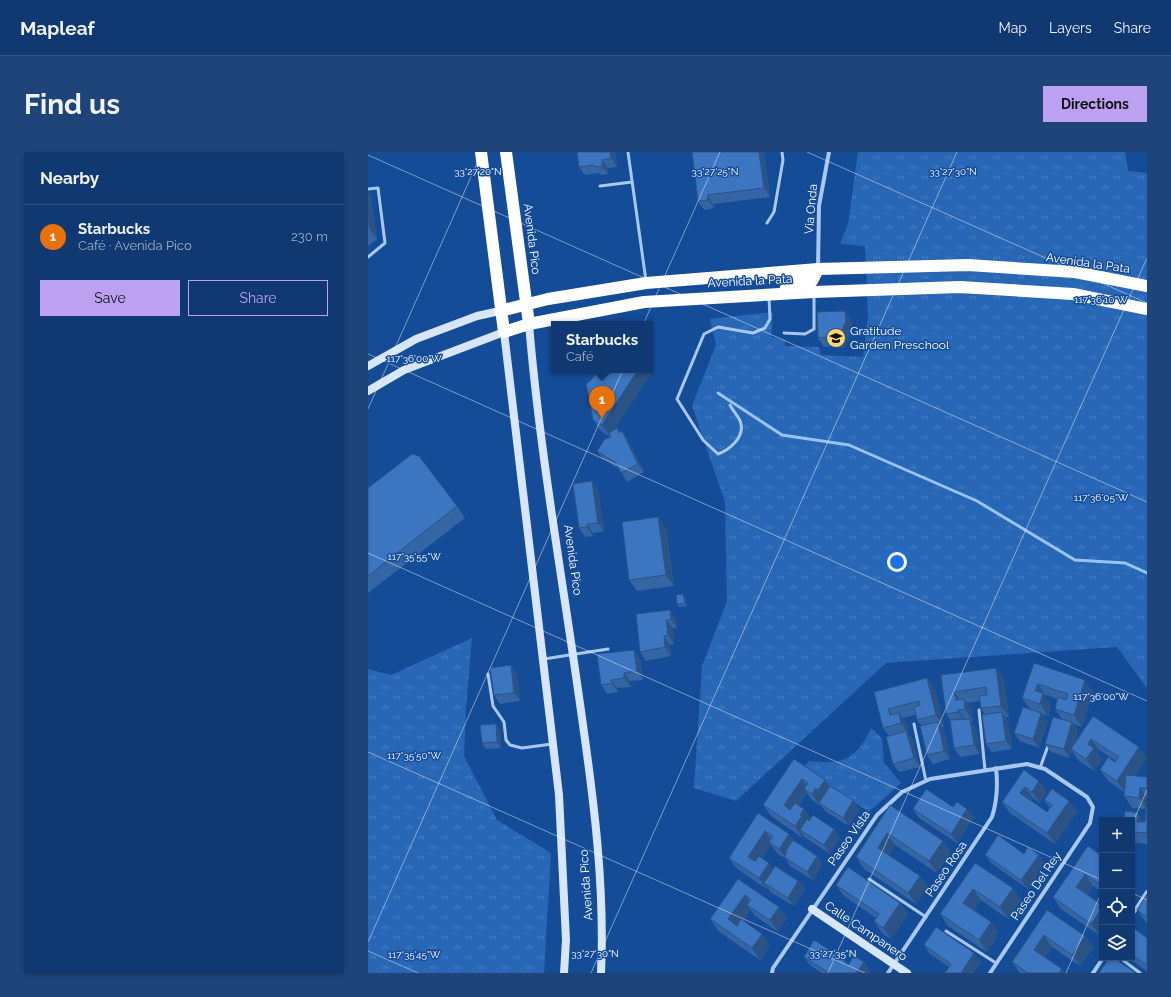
<!DOCTYPE html>
<meta charset="utf-8">
<style>
:root{--surface:#103972;--page:#1e447a;--text:#f1f3f6;--muted:#9cacc4;--line:#305384;--accent:#bca0f2}
body{margin:0;font-family:Raleway,sans-serif;background:var(--page);color:var(--text)}
.controls{position:absolute;right:12px;bottom:12px;display:grid;overflow:hidden;border-radius:0px;box-shadow:0 2px 6px #0003}
.controls button{width:36px;height:36px;display:grid;place-items:center;padding:0;border:0;border-bottom:1px solid var(--line);background:var(--surface);color:var(--text);font:20px sans-serif}
.you{position:absolute;left:529px;top:410px;width:14px;height:14px;margin:-10px;border:3px solid #fff;border-radius:50%;background:#1a73e8;box-shadow:0 0 0 6px #1a73e833}
.badge{display:grid;place-items:center;width:26px;height:26px;border-radius:50%;background:var(--accent);color:#fff;font-size:13px;font-weight:700}
.pin{position:absolute;translate:-50% -33px;filter:drop-shadow(0 1px 2px #0008)}
.pin::after{content:'';position:absolute;top:21px;width:14px;height:12px;background:inherit;clip-path:polygon(0 0,100% 0,50% 100%)}
.popup{position:absolute;left:183px;top:169px;width:102px;height:52px;box-sizing:border-box;display:grid;place-content:center;border-radius:0px;background:var(--surface);filter:drop-shadow(0 1px 3px #0005);font-size:13px;white-space:nowrap;color:var(--muted)}
.popup b{font-size:15px;color:var(--text)}
.popup::after{content:'';position:absolute;left:50%;top:100%;margin-left:-8px;border:8px solid transparent;border-top-color:var(--surface)}
.list{margin:0;padding:0;list-style:none}
h2{display:flex;justify-content:space-between;align-items:center;height:52px;margin:0;padding:0 16px;font-size:17px}
h2 small{font-size:13px;font-weight:400;color:var(--muted)}
.list li{display:grid;grid-template-columns:26px 1fr auto;gap:12px;align-items:center;box-sizing:border-box;height:64px;padding:0 16px;border-top:1px solid var(--line)}
.list b{display:block;font-size:15px;white-space:nowrap}
.list p{margin:0;font-size:13px;white-space:nowrap;color:var(--muted)}
.list em{font-size:13px;font-style:normal;color:var(--muted)}
.actions{display:flex;gap:8px;padding:12px 16px}
.actions a{flex:1;padding:9px 0;border:1px solid var(--accent);border-radius:0px;text-align:center;font-size:14px;color:var(--accent)}
.actions .main{background:var(--accent);color:#111}
.icon{flex:none;width:22px;height:22px;fill:none;stroke:currentColor;stroke-width:2;stroke-linecap:round;stroke-linejoin:round}
.map{position:relative;flex:none;width:779px;height:821px;overflow:hidden;border-radius:0px}
header{display:flex;align-items:center;gap:24px;box-sizing:border-box;height:56px;padding:0 20px;background:var(--surface);border-bottom:1px solid var(--line)}
header strong{font-size:19px}
nav{display:flex;gap:22px;margin-inline-start:auto;font-size:14px}
.intro{display:flex;align-items:center;justify-content:space-between;box-sizing:border-box;height:96px;padding:0 24px}
h1{margin:0;font-size:28px}
.button{padding:10px 18px;border-radius:0px;background:var(--accent);color:#111;font-size:14px;font-weight:700}
main{display:flex;gap:24px;padding:0 24px}
aside{flex:1;background:var(--surface);border-radius:0px;box-shadow:0 2px 6px #0003}
.map>svg:first-child{display:block}
.grass{fill:url(#grass-tufts)}
.lines{fill:none;stroke-linecap:round;stroke-linejoin:round}
.stream{stroke:#9ac3f5;stroke-width:3}
.lane{stroke:#a8c8f2;stroke-width:3}
.street{stroke:#a8c8f2;stroke-width:4}
.secondary{stroke:#d7e6fc;stroke-width:8}
.highway{stroke:#fff;stroke-width:12}
.wall{fill:#3465a5}
.shaded-wall{fill:#2b5386}
.building{fill:#3d76c0;stroke:#2b5386}
.ticks{fill:none;stroke:#fff;stroke-width:1;stroke-opacity:0.45}
.labels{text-anchor:middle;dominant-baseline:central;stroke-width:3;stroke-linejoin:round;paint-order:stroke}
.street-label{font-size:12px;fill:#fff;stroke:#154c98}
.poi-label{font-size:12px;fill:#fff;stroke:#154c98;text-anchor:start}
.ticks-label{font-size:10px;text-anchor:middle;fill:#fff;stroke:#154c98;stroke-width:3;stroke-linejoin:round;paint-order:stroke}
</style>
<header>
<strong>Mapleaf</strong>
<nav><a>Map</a><a>Layers</a><a>Share</a></nav>
</header>
<div class="intro"><h1>Find us</h1><a class="button">Directions</a></div>
<main>
<aside>
<h2>Nearby<small></small></h2>
<ul class="list">
<li><span class="badge" style="background:#e8710a">1</span><div><b>Starbucks</b><p>Café · Avenida Pico</p></div><em>230 m</em></li>
</ul>
<div class="actions"><a class="main">Save</a><a>Share</a></div>
</aside>
<div class="map">
<svg width="779" height="821" viewBox="0 0 779 821">
<defs>
<pattern id="grass-tufts" width="24" height="20" patternUnits="userSpaceOnUse"><rect width="24" height="20" fill="#2866b6"/><path d="M3 7l-1-3M5 7V3M7 7l1-3M15 17l-1-3M17 17v-4M19 17l1-3" fill="none" stroke="#487dc1"/></pattern>
</defs>
<rect width="100%" height="100%" fill="#154c98"/>
<path class="grass" d="M 490,0 L 757,0 L 760,19 L 779,21 L 779,536 L 749,495 L 518,511 L 368,649 L 326,636 L 334,514 L 359,449 L 357,350 L 324,254 L 348,193 L 342,167 L 405,160 L 403,185 L 417,188 L 417,194 L 451,195 L 453,203 L 495,205 L 500,164 L 497,94 L 472,92 L 480,72 Z
M 104,486 L 98,556 L 96,604 L 129,668 L 183,701 L 176,821 L 0,821 L 0,517 L 23,523 Z
M 503,576 L 514,586 L 516,611 L 533,631 L 501,660 L 435,616 L 441,609 C 475,613 488,608 503,576 Z"/>
<g class="lines">
<path class="stream" d="M 350,241 L 414,283 L 481,293 L 609,349 L 707,408 L 757,411 L 779,421"/>
<path class="lane" d="M 260,0 L 278,129
M 232,34 L 264,30
M 0,37 L 10,36 L 17,91 L 0,105
M 399,71 L 406,60 L 415,8 L 414,0
M 416,181 L 437,182 L 446,177 L 446,142
M 362,253 C 365,259 372,266 373,272 C 376,286 361,298 350,302 L 335,288 L 309,247 L 336,182 L 350,175 L 385,181 L 397,176 L 402,167 L 401,146
M 176,507 L 240,497
M 120,522 L 125,554 L 136,570 L 138,588 L 142,593 L 154,596 L 184,592
M 611,558 L 617,618
M 546,572 L 558,629
M 672,616 L 681,591
M 501,727 L 558,765
M 578,779 L 628,811
M 752,806 L 772,821"/>
<path class="street" d="M 450,117 L 451,54 L 461,0
M 764,763 L 779,740
M 404,821 L 405,816 L 509,663 L 534,640 L 562,627 L 659,612 L 677,617 L 719,645 L 725,655 L 722,671 L 622,821
M 520,821 L 624,665 C 629,649 630,633 628,616
M 725,821 L 735,806"/>
<path class="secondary" d="M 161,172 C 172,304 196,435 214,566 C 226,650 237,736 233,821
M 0,214 L 48,187 L 109,164 L 132,159
M 0,239 L 36,218 L 136,180 L 191,643 L 198,788 L 196,821
M 444,757 L 539,821"/>
<path class="highway" d="M 113,0 L 136,180 L 161,172 L 276,150 L 446,140 L 592,135 L 705,142 L 779,157
M 138,0 L 161,172
M 416,141 L 420,131 L 444,129 L 450,117
M 132,159 L 180,147 L 278,131 L 450,117 L 600,113 L 707,120 L 779,134"/>
</g>
<path class="wall" d="M 247,0 L 249,15 L 240,16 L 240,22 L 233,23 L 231,21 L 217,23 L 211,15 Z
M 396,0 L 402,45 L 345,52 L 346,56 L 336,58 L 330,49 Z
M 0,40 L 3,45 L 9,87 L 0,94 Z
M 483,167 L 484,178 L 476,195 L 467,196 L 465,194 L 456,195 L 450,186 Z
M 286,217 L 246,278 L 249,276 L 251,280 L 254,279 L 260,288 L 276,320 L 259,330 L 252,318 L 235,307 L 229,299 L 243,285 L 242,284 L 242,285 L 233,279 L 225,268 Z
M 224,329 L 230,338 L 236,379 L 225,381 L 225,384 L 217,385 L 211,376 Z
M 0,336 L 89,354 L 97,366 L 0,441 Z
M 298,376 L 306,434 L 269,439 L 261,428 Z
M 317,445 L 319,454 L 311,455 L 309,452 Z
M 302,458 L 308,467 L 309,476 L 305,476 L 306,492 L 302,493 L 303,504 L 278,509 L 272,500 Z
M 266,498 L 272,507 L 275,528 L 262,529 L 263,535 L 249,536 L 250,540 L 239,542 L 233,533 Z
M 666,511 L 725,539 L 714,575 L 705,572 L 710,579 L 706,593 L 725,564 L 779,606 L 767,624 L 779,625 L 779,692 L 764,690 L 764,668 L 777,670 L 778,657 L 764,656 L 756,644 L 756,640 L 740,629 L 732,618 L 747,610 L 748,609 L 731,598 L 729,601 L 734,607 L 726,619 L 711,609 L 704,599 L 702,606 L 683,600 L 677,592 L 694,567 L 687,557 L 690,547 L 678,543 L 677,544 L 683,553 L 680,564 L 674,562 L 680,570 L 671,596 L 652,589 L 646,581 L 662,557 L 654,546 Z
M 149,522 L 152,549 L 132,552 L 126,543 Z
M 573,523 L 636,527 L 641,565 L 637,566 L 640,569 L 644,597 L 624,600 L 618,592 L 617,563 L 613,556 L 612,549 L 598,551 L 604,558 L 605,569 L 603,569 L 608,576 L 612,602 L 592,605 L 586,596 L 583,568 L 578,562 Z
M 559,526 L 567,538 L 576,575 L 574,575 L 576,578 L 582,607 L 565,612 L 559,603 L 553,573 L 549,568 L 548,563 L 534,566 L 539,572 L 541,583 L 545,588 L 552,615 L 531,620 L 525,612 L 521,584 L 515,576 L 506,540 Z
M 128,572 L 132,577 L 133,596 L 118,597 L 114,591 Z
M 426,607 L 457,628 L 461,634 L 485,648 L 491,657 L 481,674 L 457,659 L 453,653 L 452,654 L 444,648 L 439,641 L 431,654 L 443,667 L 466,677 L 472,686 L 462,702 L 438,686 L 436,684 L 435,686 L 403,664 L 395,653 Z
M 656,618 L 679,640 L 672,651 L 665,646 L 663,649 L 679,660 L 682,656 L 676,648 L 701,649 L 709,660 L 687,692 L 642,661 L 634,650 Z
M 522,653 L 575,689 L 583,700 L 569,721 L 527,693 L 520,703 L 552,724 L 560,735 L 548,752 L 496,717 L 488,705 Z
M 585,655 L 599,657 L 606,665 L 589,691 L 551,666 L 545,657 Z
M 390,661 L 421,682 L 426,689 L 455,712 L 445,728 L 422,714 L 418,707 L 409,701 L 403,693 L 394,706 L 405,717 L 430,729 L 437,737 L 426,754 L 402,740 L 400,736 L 399,737 L 369,717 L 361,706 Z
M 656,702 L 677,712 L 660,737 L 623,711 L 617,703 Z
M 734,704 L 734,740 L 725,734 L 719,743 L 734,753 L 734,779 L 731,783 L 693,757 L 685,745 Z
M 607,711 L 645,736 L 653,748 L 640,767 L 613,748 L 606,758 L 623,770 L 631,781 L 619,800 L 580,774 L 572,762 Z
M 370,727 L 419,766 L 410,780 L 387,764 L 383,758 L 375,769 L 402,793 L 392,808 L 350,779 L 342,767 Z
M 468,733 L 532,751 L 540,762 L 523,787 L 514,781 L 506,769 L 508,766 L 476,744 Z
M 779,742 L 779,771 L 777,769 L 769,758 Z
M 679,758 L 717,784 L 725,795 L 712,814 L 684,795 L 677,805 L 694,817 L 697,821 L 652,821 L 644,810 Z
M 764,775 L 779,786 L 779,819 L 760,806 L 764,806 Z
M 556,793 L 606,801 L 613,810 L 581,815 L 562,802 Z
M 436,805 L 477,808 L 480,813 L 502,819 L 500,821 L 454,821 L 442,813 Z"/>
<path class="shaded-wall" d="M 242,0 L 247,0 L 249,15 L 243,6 Z
M 391,0 L 396,0 L 402,45 L 396,36 Z
M 234,8 L 240,16 L 240,22 L 234,14 Z
M 0,40 L 3,45 L 9,87 L 1,76 L 0,68 Z
M 339,43 L 345,52 L 346,56 L 340,48 Z
M 477,159 L 483,167 L 484,178 L 476,195 L 470,187 Z
M 282,211 L 286,217 L 242,285 L 234,273 L 270,218 L 282,218 Z
M 254,279 L 260,288 L 276,320 L 270,312 Z
M 224,329 L 230,338 L 236,379 L 230,371 Z
M 290,365 L 298,376 L 306,434 L 298,423 Z
M 219,372 L 225,381 L 225,384 L 219,375 Z
M 315,442 L 317,445 L 319,454 L 317,451 Z
M 302,458 L 308,467 L 309,476 L 303,467 Z
M 298,468 L 305,476 L 306,492 L 300,483 Z
M 296,484 L 302,493 L 303,504 L 297,495 Z
M 266,498 L 272,507 L 275,528 L 269,519 Z
M 143,513 L 149,522 L 152,549 L 146,541 Z
M 628,516 L 636,527 L 641,565 L 633,554 Z
M 256,521 L 262,529 L 263,535 L 256,526 Z
M 559,526 L 567,538 L 576,575 L 568,563 Z
M 243,528 L 249,536 L 250,540 L 244,531 Z
M 717,528 L 725,539 L 714,575 L 706,563 Z
M 670,532 L 683,553 L 680,564 L 672,552 L 667,539 Z
M 586,540 L 594,551 L 588,548 Z
M 596,547 L 604,558 L 605,569 L 597,557 Z
M 520,557 L 528,568 L 522,563 Z
M 590,558 L 598,569 L 598,572 L 590,560 Z
M 634,560 L 640,569 L 644,597 L 638,589 Z
M 531,561 L 539,572 L 541,583 L 533,571 Z
M 673,561 L 680,570 L 671,596 L 665,587 Z
M 602,567 L 608,576 L 612,602 L 606,593 Z
M 570,570 L 576,578 L 582,607 L 576,599 Z
M 704,570 L 710,579 L 704,598 L 703,597 L 704,599 L 702,606 L 696,597 Z
M 128,572 L 132,577 L 133,596 L 129,590 Z
M 538,579 L 545,588 L 552,615 L 546,606 Z
M 723,587 L 731,598 L 729,601 L 734,607 L 726,619 L 718,607 L 720,592 Z
M 771,595 L 779,606 L 757,640 L 749,629 Z
M 434,627 L 442,638 L 436,637 L 439,641 L 424,665 L 416,653 Z
M 457,628 L 465,640 L 458,650 L 450,638 Z
M 671,629 L 679,640 L 672,651 L 664,640 Z
M 657,635 L 665,646 L 660,653 L 652,641 Z
M 448,636 L 456,648 L 451,651 L 453,653 L 452,654 L 444,642 Z
M 772,636 L 779,646 L 779,657 L 771,646 Z
M 485,648 L 491,657 L 481,674 L 475,666 Z
M 701,649 L 709,660 L 687,692 L 679,681 Z
M 436,657 L 444,668 L 432,678 L 436,684 L 435,686 L 427,674 L 432,663 Z
M 599,657 L 606,665 L 589,691 L 583,682 Z
M 770,661 L 778,672 L 777,681 L 769,670 Z
M 466,677 L 472,686 L 462,702 L 456,693 Z
M 397,679 L 405,690 L 401,690 L 403,693 L 388,716 L 380,705 Z
M 519,681 L 527,693 L 518,707 L 510,696 Z
M 421,682 L 429,693 L 418,699 L 422,704 L 418,706 L 411,697 Z
M 575,689 L 583,700 L 569,721 L 561,709 Z
M 671,703 L 677,712 L 660,737 L 653,728 Z
M 449,704 L 455,712 L 445,728 L 439,720 Z
M 401,711 L 409,722 L 396,731 L 400,736 L 399,737 L 391,726 Z
M 717,722 L 725,734 L 716,746 L 708,735 Z
M 552,724 L 560,735 L 548,752 L 540,741 Z
M 764,728 L 766,732 L 764,735 Z
M 430,729 L 437,737 L 426,754 L 420,746 Z
M 645,736 L 653,748 L 640,767 L 632,755 Z
M 605,737 L 613,748 L 603,762 L 595,751 Z
M 377,743 L 385,755 L 379,753 L 383,758 L 368,779 L 360,767 Z
M 532,751 L 540,762 L 523,787 L 515,776 Z
M 411,755 L 419,766 L 410,780 L 402,768 Z
M 734,756 L 734,779 L 731,783 L 723,772 Z
M 623,770 L 631,781 L 619,800 L 611,788 Z
M 394,782 L 402,793 L 392,808 L 384,796 Z
M 676,783 L 684,795 L 674,809 L 666,798 Z
M 717,784 L 725,795 L 712,814 L 704,803 Z
M 606,801 L 613,810 L 605,821 L 593,821 Z
M 496,810 L 502,819 L 500,821 L 488,821 Z
M 694,817 L 697,821 L 691,821 Z"/>
<path class="building" d="M 209,0 L 242,0 L 243,6 L 234,8 L 234,14 L 227,15 L 226,13 L 211,15 Z
M 324,0 L 391,0 L 396,36 L 339,43 L 340,48 L 330,49 Z
M 477,159 L 478,170 L 470,187 L 461,187 L 461,185 L 450,186 L 449,160 Z
M 230,218 L 270,218 L 234,273 L 225,268 L 218,232 L 223,228 Z
M 249,276 L 251,281 L 254,279 L 270,312 L 253,321 L 248,311 L 229,299 L 237,287 L 243,285 L 241,281 Z
M 44,302 L 51,304 L 89,354 L 0,424 L 0,336 Z
M 224,329 L 230,371 L 219,372 L 219,375 L 211,376 L 205,332 Z
M 290,365 L 298,423 L 261,428 L 254,370 Z
M 315,442 L 317,451 L 309,452 L 308,443 Z
M 302,458 L 303,467 L 298,468 L 300,483 L 296,484 L 297,495 L 272,500 L 268,462 Z
M 266,498 L 269,519 L 256,521 L 256,526 L 243,528 L 244,531 L 233,533 L 229,502 Z
M 666,511 L 717,528 L 706,563 L 687,557 L 690,545 L 698,548 L 700,542 L 670,532 L 667,539 L 675,541 L 672,552 L 654,546 Z
M 143,513 L 146,541 L 126,543 L 122,516 Z
M 628,516 L 633,554 L 613,556 L 611,544 L 619,543 L 618,535 L 586,540 L 588,548 L 596,547 L 597,557 L 590,558 L 590,560 L 578,562 L 573,523 Z
M 559,526 L 568,563 L 549,568 L 546,555 L 552,553 L 551,549 L 520,557 L 522,563 L 531,561 L 533,571 L 515,576 L 506,540 Z
M 655,555 L 673,561 L 665,587 L 646,581 Z
M 634,560 L 638,589 L 618,592 L 614,563 Z
M 725,564 L 771,595 L 749,629 L 732,618 L 740,605 L 747,610 L 751,605 L 723,587 L 720,592 L 726,596 L 718,607 L 703,597 Z
M 685,565 L 704,570 L 696,597 L 677,592 Z
M 602,567 L 606,593 L 586,596 L 582,568 Z
M 570,570 L 576,599 L 559,603 L 552,574 Z
M 128,572 L 129,590 L 114,591 L 112,573 Z
M 538,579 L 546,606 L 525,612 L 518,585 Z
M 426,607 L 457,628 L 450,638 L 448,636 L 444,642 L 436,637 L 440,631 L 434,627 L 416,653 L 422,658 L 427,651 L 436,657 L 432,663 L 434,664 L 427,674 L 395,653 Z
M 656,618 L 671,629 L 664,640 L 657,635 L 652,641 L 679,660 L 684,653 L 676,648 L 684,637 L 701,649 L 679,681 L 634,650 Z
M 758,623 L 779,625 L 779,636 L 772,636 L 771,646 L 756,644 Z
M 462,634 L 485,648 L 475,666 L 451,651 Z
M 558,637 L 585,655 L 589,650 L 599,657 L 583,682 L 545,657 Z
M 779,648 L 779,681 L 764,680 L 764,668 L 756,668 L 757,659 L 770,661 L 769,670 L 777,670 Z
M 522,653 L 575,689 L 561,709 L 519,681 L 510,696 L 552,724 L 540,741 L 488,705 Z
M 390,661 L 421,682 L 411,697 L 401,690 L 405,684 L 397,679 L 380,705 L 387,709 L 391,704 L 401,711 L 391,726 L 361,706 Z
M 445,663 L 466,677 L 456,693 L 432,678 L 439,667 L 441,669 Z
M 630,683 L 656,702 L 660,695 L 671,703 L 653,728 L 617,703 Z
M 425,688 L 449,704 L 439,720 L 416,705 L 419,700 L 418,699 Z
M 720,694 L 734,704 L 734,734 L 717,722 L 708,735 L 734,753 L 734,756 L 723,772 L 685,745 Z
M 607,711 L 645,736 L 632,755 L 605,737 L 595,751 L 623,770 L 611,788 L 572,762 Z
M 407,714 L 430,729 L 420,746 L 396,731 Z
M 480,715 L 532,751 L 515,776 L 506,769 L 511,762 L 468,733 Z
M 370,727 L 411,755 L 402,768 L 379,753 L 383,748 L 377,743 L 360,767 L 369,774 L 373,767 L 394,782 L 384,796 L 342,767 Z
M 779,742 L 779,765 L 769,758 Z
M 679,758 L 717,784 L 704,803 L 676,783 L 666,798 L 694,817 L 691,821 L 660,821 L 644,810 Z
M 568,775 L 606,801 L 593,821 L 577,821 L 583,812 L 556,793 Z
M 764,775 L 779,786 L 779,811 L 778,812 L 764,803 Z
M 446,788 L 477,808 L 476,810 L 480,813 L 486,804 L 496,810 L 488,821 L 461,821 L 436,805 Z
M 741,806 L 746,806 L 768,821 L 731,821 Z"/>
<path class="ticks" d="M 439,0 L 779,151M 0,3 L 779,350M 0,202 L 779,549M 0,257 L 114,0M 0,401 L 734,728M 0,600 L 497,821M 764,672 L 779,638M 764,741 L 779,748M 0,790 L 352,0M 0,799 L 50,821M 223,821 L 589,0M 460,821 L 779,106M 698,821 L 734,739"/>
<defs>
<symbol id="school-disc" viewBox="-11 -11 22 22"><circle r="9.5" fill="#ffd669" stroke="#154c98"/><path d="M0-5L7-2L0 1L-7-2ZM-4 1L0 2.5L4 1V4Q0 6-4 4Z" fill="#111"/></symbol>
</defs>
<g fill-rule="evenodd">
<use href="#school-disc" x="457" y="175" width="22" height="22"/>
</g>
<g class="labels">
<g class="street-label">
<text transform="translate(443 57) rotate(-85)">Via Onda</text>
<text transform="translate(164 87) rotate(83)">Avenida Pico</text>
<text transform="translate(720 111) rotate(8)">Avenida la Pata</text>
<text transform="translate(382 129) rotate(-3)">Avenida la Pata</text>
<text transform="translate(205 408) rotate(82)">Avenida Pico</text>
<text transform="translate(481 686) rotate(-55)">Paseo Vista</text>
<text transform="translate(578 717) rotate(-56)">Paseo Rosa</text>
<text transform="translate(218 733) rotate(-94)">Avenida Pico</text>
<text transform="translate(668 734) rotate(-56)">Paseo Del Rey</text>
<text transform="translate(498 779) rotate(34)">Calle Campanero</text>
</g>
<g class="poi-label">
<text x="482" y="179">Gratitude<tspan x="482" dy="14">Garden Preschool</tspan></text>
</g>
</g>
<g class="ticks-label">
<text x="347" y="23">33°27'25"N</text>
<text x="585" y="23">33°27'30"N</text>
<text x="110" y="23">33°27'20"N</text>
<text x="733" y="151">117°36'10"W</text>
<text x="46" y="210">117°36'00"W</text>
<text x="733" y="349">117°36'05"W</text>
<text x="46" y="408">117°35'55"W</text>
<text x="733" y="548">117°36'00"W</text>
<text x="46" y="607">117°35'50"W</text>
<text x="227" y="805">33°27'30"N</text>
<text x="465" y="805">33°27'35"N</text>
<text x="46" y="806">117°35'45"W</text>
</g>
</svg>
<div class="controls">
<button>+</button>
<button>−</button>
<button><svg class="icon" aria-label="locate" viewBox="0 0 24 24"><circle cx="12" cy="12" r="6"/><path d="M12 2v4M12 18v4M2 12h4M18 12h4"/></svg></button>
<button><svg class="icon" aria-label="layers" viewBox="0 0 24 24"><path d="M12 4l9 5-9 5-9-5zM3 14l9 5 9-5"/></svg></button>
</div>
<div class="you"></div>
<div class="pin badge" style="left:234px;top:267px;background:#e8710a">1</div>
<div class="popup"><b>Starbucks</b>Café</div>
</div>
</main>
